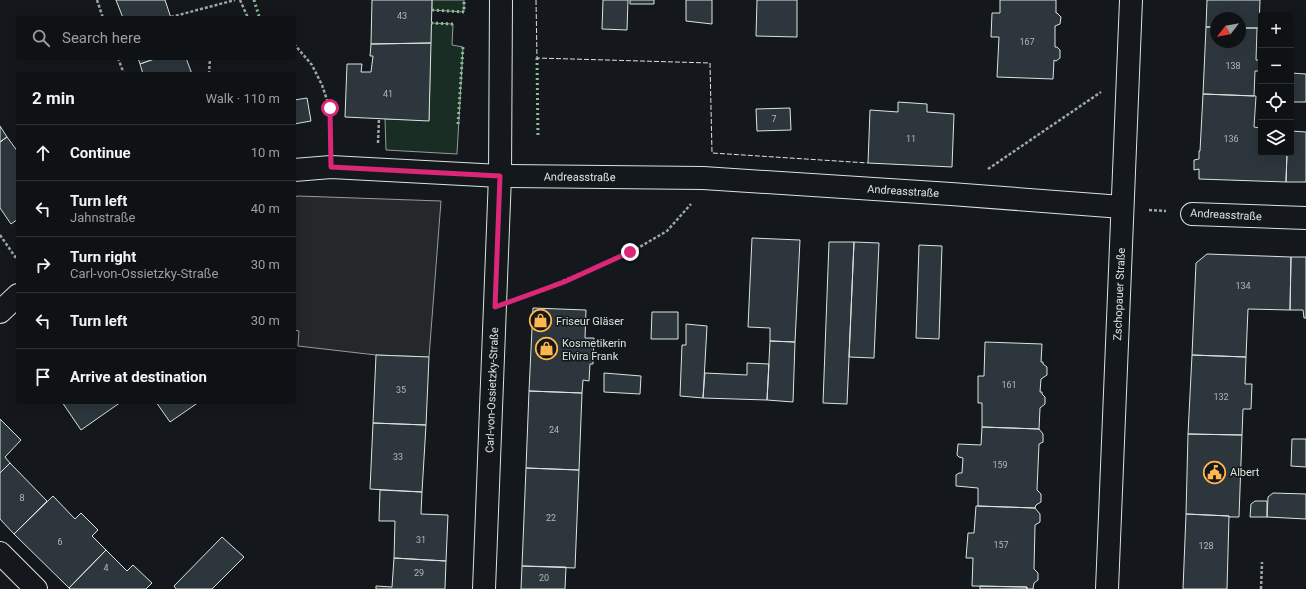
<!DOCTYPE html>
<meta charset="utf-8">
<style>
:root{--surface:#0f1215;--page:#1d2022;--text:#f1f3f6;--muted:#9b9ea0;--line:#2f3234}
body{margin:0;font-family:Roboto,sans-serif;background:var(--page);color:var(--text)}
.controls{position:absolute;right:12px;top:12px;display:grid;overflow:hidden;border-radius:4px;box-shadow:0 4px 16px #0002}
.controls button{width:36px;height:36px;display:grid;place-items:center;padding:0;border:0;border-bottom:1px solid var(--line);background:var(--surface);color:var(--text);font:20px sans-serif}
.compass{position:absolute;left:1210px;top:12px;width:36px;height:36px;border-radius:50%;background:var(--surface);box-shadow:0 4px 16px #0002;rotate:239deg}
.stop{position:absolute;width:12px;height:12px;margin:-9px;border:3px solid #db2777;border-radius:50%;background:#fff}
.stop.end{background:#db2777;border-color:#fff;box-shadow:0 1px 4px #0008}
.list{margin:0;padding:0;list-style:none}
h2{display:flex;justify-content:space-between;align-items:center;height:52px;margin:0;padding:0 16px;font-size:17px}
h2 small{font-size:13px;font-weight:400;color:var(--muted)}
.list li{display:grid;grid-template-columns:26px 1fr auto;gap:12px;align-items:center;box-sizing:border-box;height:56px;padding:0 16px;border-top:1px solid var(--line)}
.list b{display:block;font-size:15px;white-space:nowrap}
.list p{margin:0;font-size:13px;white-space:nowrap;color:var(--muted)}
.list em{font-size:13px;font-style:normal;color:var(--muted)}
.icon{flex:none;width:22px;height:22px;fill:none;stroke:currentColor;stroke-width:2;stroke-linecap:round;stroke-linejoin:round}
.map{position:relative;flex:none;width:1306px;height:589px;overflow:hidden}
.search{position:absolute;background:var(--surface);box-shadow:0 4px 16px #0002;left:16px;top:16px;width:280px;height:44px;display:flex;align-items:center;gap:10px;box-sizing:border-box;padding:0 14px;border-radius:4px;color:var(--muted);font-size:15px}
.panel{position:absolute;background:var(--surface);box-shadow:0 4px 16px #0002;left:16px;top:72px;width:280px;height:332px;border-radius:4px}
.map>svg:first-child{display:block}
.green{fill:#1a2d24;stroke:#939e99}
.parking{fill:#24282b;stroke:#939e99}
.building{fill:#2c363c;stroke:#d8e6dc}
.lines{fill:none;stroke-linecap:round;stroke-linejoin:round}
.street-casing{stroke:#d8e6dc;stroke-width:24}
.secondary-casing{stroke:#d8e6dc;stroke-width:24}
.primary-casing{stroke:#d8e6dc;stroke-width:24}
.path{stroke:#9da8a2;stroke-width:2.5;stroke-dasharray:3 2;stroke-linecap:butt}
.street{stroke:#14181c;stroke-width:22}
.secondary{stroke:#14181c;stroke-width:22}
.primary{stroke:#14181c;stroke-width:22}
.hedge{stroke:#8ac095;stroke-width:3;stroke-dasharray:2 3;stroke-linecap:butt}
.fence{stroke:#d8e6dc;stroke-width:1;stroke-dasharray:5 2;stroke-linecap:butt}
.route{stroke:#db2777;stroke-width:5}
.labels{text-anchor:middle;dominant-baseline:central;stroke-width:3;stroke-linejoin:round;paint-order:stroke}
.number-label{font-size:9px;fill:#adbab4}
.street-label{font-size:11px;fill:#d8e6dc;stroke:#14181c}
.poi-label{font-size:11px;fill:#d8e6dc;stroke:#14181c;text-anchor:start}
</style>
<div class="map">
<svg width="1306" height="589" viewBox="0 0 1306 589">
<rect width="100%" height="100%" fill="#14181c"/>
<path class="green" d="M 432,0 L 464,0 L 464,12 L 432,10 Z
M 431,23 L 453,24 L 452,45 L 463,47 L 457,154 L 386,150 L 385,119 L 429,120 Z"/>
<path class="parking" d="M 298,196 L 441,201 L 429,357 L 376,355 L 298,346 L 299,331 L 294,330 L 294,197 Z"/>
<path class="building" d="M 116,0 L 165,0 L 171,18 L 123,18 Z
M 372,0 L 432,0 L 431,43 L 371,44 Z
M 603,0 L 628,0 L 627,30 L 602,29 Z
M 630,0 L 654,0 L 654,4 L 630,4 Z
M 686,0 L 712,0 L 712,24 L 686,21 Z
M 757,0 L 797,0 L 797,37 L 756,36 Z
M 1000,0 L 1056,0 L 1056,13 L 1057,13 L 1061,17 L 1060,24 L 1055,26 L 1055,47 L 1057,47 L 1060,50 L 1060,58 L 1056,61 L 1054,60 L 1053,79 L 997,77 L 999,37 L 991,37 L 992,13 L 1000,13 Z
M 1207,0 L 1260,0 L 1259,28 L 1240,28 L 1240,18 L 1216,18 L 1216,27 L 1206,27 Z
M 1206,27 L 1216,27 L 1216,42 L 1240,42 L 1240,28 L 1257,28 L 1256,60 L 1261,60 L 1261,71 L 1255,71 L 1254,96 L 1203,94 Z
M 431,43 L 429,121 L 345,117 L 347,64 L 362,64 L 361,72 L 371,72 L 373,56 L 370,56 L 371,44 Z
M 138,58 L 157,58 L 140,64 Z
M 157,58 L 186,58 L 192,74 L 143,74 L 140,64 Z
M 1291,73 L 1306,74 L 1306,102 L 1291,102 Z
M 1203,94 L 1256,96 L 1254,127 L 1261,128 L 1261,153 L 1287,153 L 1286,182 L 1199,179 L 1199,169 L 1194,170 L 1194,160 L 1199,159 L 1199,151 L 1200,151 Z
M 307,98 L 311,121 L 294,124 L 294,100 Z
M 898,102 L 927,104 L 927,112 L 954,114 L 952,167 L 868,163 L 870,110 L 898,112 Z
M 790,108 L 791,130 L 757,131 L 756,109 Z
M 0,126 L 7,137 L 0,142 Z
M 1291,131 L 1306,132 L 1306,182 L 1286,182 L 1287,153 L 1291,153 Z
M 7,137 L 18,152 L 18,219 L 11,224 L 0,208 L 0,142 Z
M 752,238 L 800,240 L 795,342 L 770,341 L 770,328 L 748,327 Z
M 829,242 L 854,242 L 847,404 L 823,403 Z
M 854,242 L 879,243 L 874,358 L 849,357 Z
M 919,245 L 942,246 L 939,339 L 916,338 Z
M 1207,254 L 1291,257 L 1290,310 L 1248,309 L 1246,357 L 1192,355 L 1196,263 Z
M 1291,257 L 1306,257 L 1306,318 L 1304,318 L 1303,310 L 1290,310 Z
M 533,308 L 586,310 L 585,338 L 594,338 L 593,364 L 590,364 L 589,381 L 583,380 L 582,393 L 529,391 Z
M 652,312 L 678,312 L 678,339 L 651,339 Z
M 686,324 L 707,326 L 703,398 L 680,396 L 682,345 L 686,345 Z
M 770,341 L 795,342 L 793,402 L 767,400 Z
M 985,342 L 1042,344 L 1041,362 L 1043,362 L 1043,364 L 1047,367 L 1047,375 L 1041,379 L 1040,392 L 1042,392 L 1042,394 L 1045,397 L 1045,404 L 1040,408 L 1039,429 L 982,427 L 982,403 L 978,403 L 978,376 L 984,376 Z
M 376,355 L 429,357 L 426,425 L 373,423 Z
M 1192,355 L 1246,357 L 1245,384 L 1252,384 L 1251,409 L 1243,409 L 1242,435 L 1188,434 Z
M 747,363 L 769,364 L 767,400 L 703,398 L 705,373 L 747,375 Z
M 604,373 L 641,376 L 640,394 L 604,392 Z
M 529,391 L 582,393 L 579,470 L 526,468 Z
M 62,402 L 121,402 L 81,430 Z
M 156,402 L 199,402 L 170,422 Z
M 0,419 L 21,440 L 5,457 L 10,463 L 0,473 Z
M 373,423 L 426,425 L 422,492 L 370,489 Z
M 982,427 L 1039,429 L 1043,434 L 1043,442 L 1039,444 L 1037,490 L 1041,494 L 1041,502 L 1036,505 L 1035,508 L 978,506 L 978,488 L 956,486 L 956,475 L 959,473 L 962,473 L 963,458 L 959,457 L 957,455 L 958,444 L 981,445 Z
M 1188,434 L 1242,435 L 1239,517 L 1229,517 L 1229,516 L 1186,514 Z
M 1292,439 L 1306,439 L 1306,467 L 1291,466 Z
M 10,463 L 47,501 L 14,534 L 0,519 L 0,473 Z
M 526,468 L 579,470 L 575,568 L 522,566 Z
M 380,490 L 422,492 L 421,514 L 448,515 L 446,561 L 394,558 L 395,521 L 379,521 Z
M 1273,493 L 1306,494 L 1306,519 L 1267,517 L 1268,497 Z
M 53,496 L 75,519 L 81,513 L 98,530 L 92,536 L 106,550 L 69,588 L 14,534 Z
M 1255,501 L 1267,501 L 1267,517 L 1250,517 L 1251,504 Z
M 976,506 L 1035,508 L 1040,514 L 1040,522 L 1035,525 L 1034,569 L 1038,573 L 1038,580 L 1034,583 L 1033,589 L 1027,589 L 1027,587 L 972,586 L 973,558 L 966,558 L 968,533 L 974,533 Z
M 1186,514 L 1229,516 L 1227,589 L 1183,589 Z
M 222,537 L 244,557 L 212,589 L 176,589 L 174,586 Z
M 106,550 L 127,571 L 133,565 L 152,583 L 146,589 L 70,589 L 69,588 Z
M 394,558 L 446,561 L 445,589 L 376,589 L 376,586 L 392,587 Z
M 522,566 L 566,567 L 565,589 L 521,589 Z
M 980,586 L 1027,587 L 1027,589 L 980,589 Z"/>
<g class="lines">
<defs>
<g id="street">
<path id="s1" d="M 294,170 L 331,167 L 500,176 L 703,178 L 951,194 L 1122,207"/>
<path d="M 1192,214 L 1306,218"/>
<path d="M 0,312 L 18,295"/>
<path d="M 0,553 L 36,589"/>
</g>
<g id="secondary">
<path id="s2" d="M 484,589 L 500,176 L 501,0"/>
</g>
<g id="primary">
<path id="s3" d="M 1107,589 L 1131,0"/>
</g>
</defs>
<use href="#street" class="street-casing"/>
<use href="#secondary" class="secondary-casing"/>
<use href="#primary" class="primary-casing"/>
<path class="path" d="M 97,0 L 103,18
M 240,0 L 248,18
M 171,17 L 235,0
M 294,44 L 312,65 L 322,85 L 330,109 L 330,141
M 118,58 L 124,74
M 209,74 L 210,58
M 378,143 L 379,119
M 988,169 L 1101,92
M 1149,210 L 1166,211
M 0,235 L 18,261
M 521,298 L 563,281 L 631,252 L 667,231 L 691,204
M 1261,589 L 1262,562"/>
<use href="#street" class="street"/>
<use href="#secondary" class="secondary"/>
<use href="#primary" class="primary"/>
<path class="hedge" d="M 254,0 L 259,16
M 432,10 L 464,12 L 464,0
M 431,23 L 453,24
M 537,58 L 538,138
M 458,124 L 463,47"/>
<path class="fence" d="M 536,0 L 537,58 L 710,63 L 712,153 L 868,163"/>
</g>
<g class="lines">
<path class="route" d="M 330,108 L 331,167 L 500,176 L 495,307 L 564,282 L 630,252"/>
</g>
<defs>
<symbol id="shop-ring" viewBox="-11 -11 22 22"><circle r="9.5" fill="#14181c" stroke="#ffb74d" stroke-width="1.5"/><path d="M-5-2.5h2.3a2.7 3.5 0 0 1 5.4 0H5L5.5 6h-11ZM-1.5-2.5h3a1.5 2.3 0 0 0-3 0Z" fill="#ffb74d"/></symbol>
<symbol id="civic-ring" viewBox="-11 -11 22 22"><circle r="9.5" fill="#14181c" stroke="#ffb74d" stroke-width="1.5"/><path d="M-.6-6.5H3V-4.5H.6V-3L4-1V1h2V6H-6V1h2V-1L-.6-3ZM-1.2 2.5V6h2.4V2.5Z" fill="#ffb74d"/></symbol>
</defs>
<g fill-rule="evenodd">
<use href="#shop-ring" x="528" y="308" width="25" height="25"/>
<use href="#shop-ring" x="534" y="336" width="25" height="25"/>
<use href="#civic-ring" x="1202" y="460" width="25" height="25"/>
</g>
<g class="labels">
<g class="number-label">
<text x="402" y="16">43</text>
<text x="1027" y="42">167</text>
<text x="1233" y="66">138</text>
<text x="388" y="94">41</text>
<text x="774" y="119">7</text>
<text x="911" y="139">11</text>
<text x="1231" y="139">136</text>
<text x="1243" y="286">134</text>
<text x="1009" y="385">161</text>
<text x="401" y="390">35</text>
<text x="1221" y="397">132</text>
<text x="554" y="430">24</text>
<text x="398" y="457">33</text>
<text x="1000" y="465">159</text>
<text x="22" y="498">8</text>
<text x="551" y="518">22</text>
<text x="421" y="540">31</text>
<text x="60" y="542">6</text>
<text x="1001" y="545">157</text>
<text x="1206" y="546">128</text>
<text x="106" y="568">4</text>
<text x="419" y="573">29</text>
<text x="544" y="578">20</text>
</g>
<g class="street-label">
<text stroke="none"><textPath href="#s1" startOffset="286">Andreasstraße</textPath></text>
<text stroke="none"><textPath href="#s1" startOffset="610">Andreasstraße</textPath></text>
<text transform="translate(1226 215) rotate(3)">Andreasstraße</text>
<text stroke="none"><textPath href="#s3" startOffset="295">Zschopauer Straße</textPath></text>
<text stroke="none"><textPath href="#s2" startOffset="199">Carl-von-Ossietzky-Straße</textPath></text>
</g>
<g class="poi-label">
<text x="556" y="321">Friseur Gläser</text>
<text x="562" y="343">Kosmetikerin<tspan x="562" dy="13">Elvira Frank</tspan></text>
<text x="1230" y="472">Albert</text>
</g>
</g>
</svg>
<div class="controls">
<button>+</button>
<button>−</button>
<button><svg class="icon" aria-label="locate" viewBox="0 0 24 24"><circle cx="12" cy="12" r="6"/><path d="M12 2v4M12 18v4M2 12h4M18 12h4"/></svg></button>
<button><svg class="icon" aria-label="layers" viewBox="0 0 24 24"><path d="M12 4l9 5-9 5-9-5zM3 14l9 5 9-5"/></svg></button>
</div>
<svg class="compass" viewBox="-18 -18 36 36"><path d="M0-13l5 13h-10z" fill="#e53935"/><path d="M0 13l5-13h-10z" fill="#9b9ea0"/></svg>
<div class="stop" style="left:330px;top:108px"></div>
<div class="stop end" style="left:630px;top:252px"></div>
<div class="search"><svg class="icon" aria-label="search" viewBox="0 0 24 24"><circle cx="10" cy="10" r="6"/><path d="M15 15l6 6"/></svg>Search here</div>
<section class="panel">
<h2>2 min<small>Walk · 110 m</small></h2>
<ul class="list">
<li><svg class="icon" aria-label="ahead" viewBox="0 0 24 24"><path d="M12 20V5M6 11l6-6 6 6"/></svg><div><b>Continue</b></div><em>10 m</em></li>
<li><svg class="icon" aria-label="left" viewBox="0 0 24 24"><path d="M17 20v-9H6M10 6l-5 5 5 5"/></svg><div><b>Turn left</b><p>Jahnstraße</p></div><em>40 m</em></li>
<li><svg class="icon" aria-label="right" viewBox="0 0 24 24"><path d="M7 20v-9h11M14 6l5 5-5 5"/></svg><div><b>Turn right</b><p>Carl-von-Ossietzky-Straße</p></div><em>30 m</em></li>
<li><svg class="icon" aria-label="left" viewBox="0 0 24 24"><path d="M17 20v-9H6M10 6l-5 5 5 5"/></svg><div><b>Turn left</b></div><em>30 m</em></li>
<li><svg class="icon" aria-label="arrive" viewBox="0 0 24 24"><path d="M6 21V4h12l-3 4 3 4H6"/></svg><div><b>Arrive at destination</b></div></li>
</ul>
</section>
</div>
